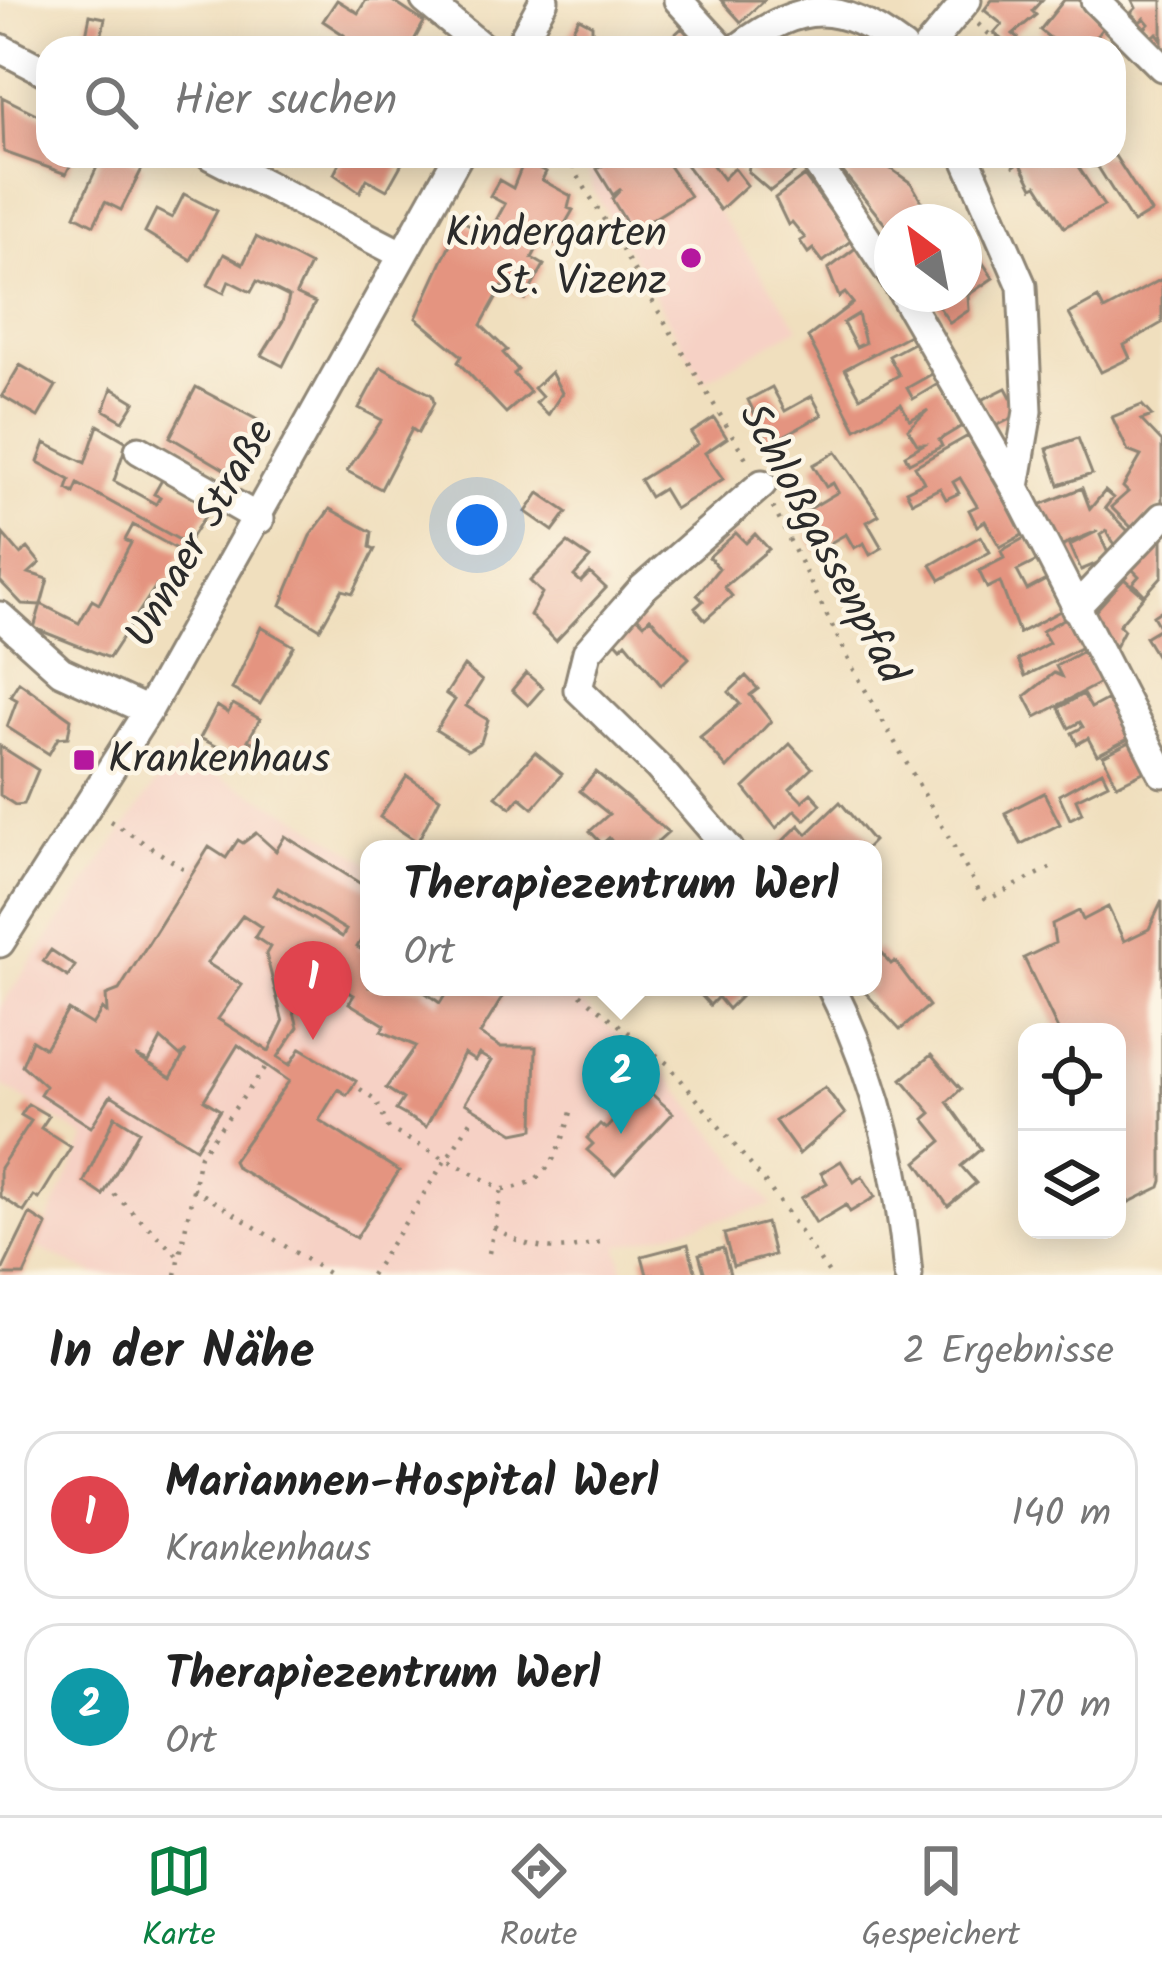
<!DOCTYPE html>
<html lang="de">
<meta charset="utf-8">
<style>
:root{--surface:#fff;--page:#f6f6f6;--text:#222;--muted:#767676;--line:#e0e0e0;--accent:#0b8043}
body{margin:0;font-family:Kalam,sans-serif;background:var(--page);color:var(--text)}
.controls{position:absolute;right:36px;bottom:36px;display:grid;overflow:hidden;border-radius:24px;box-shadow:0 6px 30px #0003}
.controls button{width:108px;height:108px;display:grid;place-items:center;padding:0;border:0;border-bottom:3px solid var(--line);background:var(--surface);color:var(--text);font:60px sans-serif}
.compass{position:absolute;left:874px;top:204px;width:108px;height:108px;border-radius:50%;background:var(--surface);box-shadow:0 6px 30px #0003;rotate:328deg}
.you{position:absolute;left:477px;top:525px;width:42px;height:42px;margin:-30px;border:9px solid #fff;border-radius:50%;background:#1a73e8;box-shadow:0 0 0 18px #1a73e833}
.badge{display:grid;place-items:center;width:78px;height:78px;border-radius:50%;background:var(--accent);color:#fff;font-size:39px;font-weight:700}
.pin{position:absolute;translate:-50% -99px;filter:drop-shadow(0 3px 6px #0008)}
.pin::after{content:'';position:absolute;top:63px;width:42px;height:36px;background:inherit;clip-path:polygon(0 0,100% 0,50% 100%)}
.popup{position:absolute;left:360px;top:840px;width:522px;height:156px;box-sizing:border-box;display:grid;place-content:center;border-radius:24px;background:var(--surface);filter:drop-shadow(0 3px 9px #0005);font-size:39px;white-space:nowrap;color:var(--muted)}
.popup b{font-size:45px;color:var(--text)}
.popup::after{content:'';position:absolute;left:50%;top:100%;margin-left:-24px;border:24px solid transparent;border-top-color:var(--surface)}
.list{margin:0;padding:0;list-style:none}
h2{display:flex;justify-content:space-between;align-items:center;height:156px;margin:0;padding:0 48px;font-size:51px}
h2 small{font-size:39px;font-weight:400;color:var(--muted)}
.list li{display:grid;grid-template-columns:78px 1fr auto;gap:36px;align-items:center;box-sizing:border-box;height:168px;margin:0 24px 24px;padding:0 24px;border:3px solid var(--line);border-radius:36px}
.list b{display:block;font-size:45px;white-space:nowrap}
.list p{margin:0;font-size:39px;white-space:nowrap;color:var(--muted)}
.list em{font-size:39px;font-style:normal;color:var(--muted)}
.icon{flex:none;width:66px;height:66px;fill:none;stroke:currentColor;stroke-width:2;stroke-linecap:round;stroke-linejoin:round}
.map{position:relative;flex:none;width:1162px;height:1275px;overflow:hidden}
.search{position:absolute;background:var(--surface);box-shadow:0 6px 30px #0003;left:36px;right:36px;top:36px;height:132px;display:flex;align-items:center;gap:30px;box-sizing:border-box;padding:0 42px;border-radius:36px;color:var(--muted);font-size:45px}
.sheet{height:540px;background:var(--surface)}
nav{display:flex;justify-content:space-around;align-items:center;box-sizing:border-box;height:168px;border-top:3px solid var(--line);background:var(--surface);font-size:33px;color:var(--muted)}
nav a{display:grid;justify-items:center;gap:6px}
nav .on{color:var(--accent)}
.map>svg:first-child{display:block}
.built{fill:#f6d1c5}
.building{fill:#e49480;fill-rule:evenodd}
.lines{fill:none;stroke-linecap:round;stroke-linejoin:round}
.minor-casing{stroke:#8e8574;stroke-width:33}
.path{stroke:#8e8574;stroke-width:4.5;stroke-dasharray:3 9;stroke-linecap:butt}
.minor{stroke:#fff;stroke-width:27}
.poi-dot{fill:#b5179e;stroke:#fcf5e5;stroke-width:4.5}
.labels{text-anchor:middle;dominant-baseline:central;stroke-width:9;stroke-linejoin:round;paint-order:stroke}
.poi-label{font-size:42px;fill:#2b2b2b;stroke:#fcf5e5;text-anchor:end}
.street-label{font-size:42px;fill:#2b2b2b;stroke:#fcf5e5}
</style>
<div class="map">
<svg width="1162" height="1275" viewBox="0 0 1162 1275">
<rect width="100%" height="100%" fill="#fcf5e5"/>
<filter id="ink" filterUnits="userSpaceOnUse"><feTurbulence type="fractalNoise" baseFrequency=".00833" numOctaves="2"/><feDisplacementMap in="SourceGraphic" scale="24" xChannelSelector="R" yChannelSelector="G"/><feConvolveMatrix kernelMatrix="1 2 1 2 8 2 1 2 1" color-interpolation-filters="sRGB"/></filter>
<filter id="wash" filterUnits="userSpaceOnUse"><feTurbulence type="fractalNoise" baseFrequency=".004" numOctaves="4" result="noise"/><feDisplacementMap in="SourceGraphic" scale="48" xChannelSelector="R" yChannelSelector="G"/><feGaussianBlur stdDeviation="2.7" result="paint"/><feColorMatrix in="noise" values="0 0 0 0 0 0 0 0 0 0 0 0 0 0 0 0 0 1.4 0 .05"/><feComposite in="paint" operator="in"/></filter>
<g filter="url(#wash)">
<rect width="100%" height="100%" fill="#f0dfbe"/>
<path class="built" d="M 579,156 L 678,156 L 799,327 L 704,381 L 592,188 L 587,165 Z
M 176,754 L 296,816 L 369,862 L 369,987 L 562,987 L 665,1073 L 772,1205 L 618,1246 L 624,1275 L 96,1275 L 36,1247 L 86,1138 L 0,1084 L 0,1007 Z"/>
<g id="blocks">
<path class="building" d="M 337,0 L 358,13 L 366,0 L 391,0 L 424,22 L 410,48 L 335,48 L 344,35 L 323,21 Z
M 721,0 L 764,0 L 741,22 Z
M 992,0 L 1042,0 L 1032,11 L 1036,15 L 1013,34 L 1018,38 L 1010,47 L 994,33 L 1002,24 L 984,10 Z
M 1064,0 L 1081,0 L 1107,22 L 1090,45 L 1095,48 L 1062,48 L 1040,30 Z
M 1132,0 L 1162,0 L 1162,40 L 1157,33 L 1152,38 L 1144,29 L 1149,24 L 1144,18 L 1140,22 L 1131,13 L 1136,8 Z
M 90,15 L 105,18 L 100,44 L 85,41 Z
M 579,18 L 592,25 L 592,35 L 610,48 L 562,48 Z
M 682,28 L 699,48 L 660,48 Z
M 2,97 L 48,120 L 48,156 L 75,156 L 66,174 L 4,152 Z
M 102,156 L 125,156 L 143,167 L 121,210 L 105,202 L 94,225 L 75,215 Z
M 343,156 L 406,156 L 387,190 L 367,179 L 360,192 L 334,174 Z
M 618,156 L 662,156 L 690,196 L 632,232 L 612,199 L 621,189 L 613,195 L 597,169 Z
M 691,156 L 706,156 L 723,179 L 734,168 L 747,185 L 720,210 L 684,162 Z
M 751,156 L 789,156 L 799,169 L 770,191 L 748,172 Z
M 830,156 L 900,156 L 891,169 L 911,183 L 934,222 L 892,222 L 892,233 Z
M 1009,156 L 1071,156 L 1104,206 L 1064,227 L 1037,185 L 1033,187 L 1020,162 L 1014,166 Z
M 1098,156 L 1115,156 L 1151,212 L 1133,223 L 1093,159 Z
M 524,161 L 546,172 L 542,180 L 571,196 L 568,208 L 573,210 L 554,243 L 543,237 L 532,258 L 544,265 L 525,299 L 502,287 L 481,325 L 507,350 L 503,353 L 518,370 L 514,374 L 530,392 L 506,413 L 458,362 L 462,356 L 416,318 L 461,220 L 488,235 L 505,204 L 490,196 L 499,180 L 513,188 Z
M 804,176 L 852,240 L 823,262 L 813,249 L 808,253 L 800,241 L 805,238 L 792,222 L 788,225 L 775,198 Z
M 184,194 L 217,211 L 191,260 L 145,232 L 156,210 L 172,218 Z
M 256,237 L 310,265 L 296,294 L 315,303 L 283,366 L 262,355 L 283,321 L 289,297 L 257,281 L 251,292 L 229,281 L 224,293 L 208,285 L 224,254 L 243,264 Z
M 971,245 L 993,278 L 968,295 L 969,310 L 950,323 L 930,294 L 964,294 L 964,249 Z
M 857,247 L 911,334 L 845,369 L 860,397 L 899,375 L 889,356 L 915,342 L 932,374 L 907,388 L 913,399 L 938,384 L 962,426 L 939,440 L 942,446 L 909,463 L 905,455 L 924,444 L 917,444 L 908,429 L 928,410 L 910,420 L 901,404 L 856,429 L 808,337 L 853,303 L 845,293 L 839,297 L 828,269 ZM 858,314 L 865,343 L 856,347 L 843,323 Z
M 1162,279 L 1162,323 L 1124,345 L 1130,358 L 1101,372 L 1069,314 L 1098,298 L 1104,310 Z
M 20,365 L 56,386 L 38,417 L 2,396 Z
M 381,367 L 432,395 L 434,403 L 418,433 L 412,429 L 381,489 L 347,471 L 382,420 L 359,408 Z
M 551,372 L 562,393 L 548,415 L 536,403 L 542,397 L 534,388 Z
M 196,387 L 267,425 L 239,478 L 170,437 Z
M 772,387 L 785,411 L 812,396 L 822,415 L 769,444 L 748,400 Z
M 112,388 L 135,402 L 123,421 L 104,410 Z
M 1006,388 L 1020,414 L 996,426 L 982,400 Z
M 1142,405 L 1152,416 L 1141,420 L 1162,442 L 1162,503 L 1135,531 L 1111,507 L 1128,492 L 1123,487 L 1141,456 L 1128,451 L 1112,417 Z
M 714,418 L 727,438 L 705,453 L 723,479 L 675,509 L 663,489 L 650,497 L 640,480 L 698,444 L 691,433 Z
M 98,425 L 127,442 L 114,481 L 156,504 L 160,497 L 154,494 L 163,478 L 212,505 L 187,544 L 78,484 L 74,493 L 67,489 L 70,480 L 38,462 L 45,443 L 85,463 Z
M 968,436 L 1024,534 L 1000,547 L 985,521 L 977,526 L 969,510 L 977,506 L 960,478 L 953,482 L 959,493 L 946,499 L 940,488 L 912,502 L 906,491 L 924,482 L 915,466 Z
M 1078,438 L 1092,474 L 1059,485 L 1047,449 Z
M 836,452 L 879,515 L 867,522 L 882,548 L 870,555 L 864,543 L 854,548 L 846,534 L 816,551 L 807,536 L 814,532 L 803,513 L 838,492 L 833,483 L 826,487 L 813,465 Z
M 1082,488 L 1090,509 L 1105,491 L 1113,498 L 1105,508 L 1132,535 L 1118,549 L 1106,531 L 1100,535 L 1110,558 L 1081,570 L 1070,545 L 1098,531 L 1055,548 L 1037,506 Z
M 539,493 L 567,512 L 553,531 L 526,512 Z
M 330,509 L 372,532 L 370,547 L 375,549 L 353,593 L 342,590 L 320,629 L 281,605 L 310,536 Z
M 133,525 L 182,552 L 175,565 L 179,567 L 161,589 L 156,586 L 109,658 L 34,628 L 41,604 L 79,623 L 92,600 L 99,604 L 131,543 L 125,540 Z
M 736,533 L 746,543 L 755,534 L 769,549 L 724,587 L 732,596 L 705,620 L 695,608 L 703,601 L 697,595 L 719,568 L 709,557 Z
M 3,534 L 20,554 L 28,548 L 40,563 L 29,573 L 48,579 L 41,605 L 22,604 L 0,581 Z
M 981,536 L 990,552 L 940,580 L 931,565 Z
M 1026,537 L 1037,561 L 1017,571 L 1027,590 L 1046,580 L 1062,610 L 1019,633 L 1000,582 L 987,588 L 979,571 L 1004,558 L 1001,551 Z
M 1162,537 L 1162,576 L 1145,595 L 1133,583 L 1139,576 L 1132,569 Z
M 568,543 L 590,558 L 574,576 L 581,582 L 590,573 L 606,588 L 556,641 L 530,615 L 542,593 L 530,581 Z
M 1124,579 L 1144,596 L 1119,625 L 1124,630 L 1115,647 L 1090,617 Z
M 1162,610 L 1162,665 L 1145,637 L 1160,628 L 1153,616 Z
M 635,615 L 644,624 L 650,618 L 689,658 L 661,685 L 626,642 L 621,647 L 612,637 Z
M 1066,618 L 1082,647 L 1025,676 L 1018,660 L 1049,643 L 1042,631 Z
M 261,627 L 294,646 L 260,704 L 232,689 Z
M 1083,651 L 1100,683 L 1036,717 L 1025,696 L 1054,673 L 1061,676 L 1056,666 Z
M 464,666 L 482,681 L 466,706 L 488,720 L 481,742 L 468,750 L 436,730 L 455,700 L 446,694 Z
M 526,673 L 543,688 L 528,705 L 512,690 Z
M 746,676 L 758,689 L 750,695 L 771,721 L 727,768 L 700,737 L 740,704 L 729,692 Z
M 19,682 L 71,719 L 68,737 L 58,738 L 49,754 L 7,727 L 17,700 L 10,696 Z
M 1083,694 L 1091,708 L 1108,699 L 1128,739 L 1097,755 L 1088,738 L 1077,744 L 1072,733 L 1083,727 L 1080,722 L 1069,728 L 1059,708 Z
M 233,704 L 260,719 L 248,740 L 260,746 L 251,763 L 200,738 L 217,706 L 228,713 Z
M 1130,742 L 1145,771 L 1117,785 L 1103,756 Z
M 790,744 L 812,768 L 790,789 L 802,801 L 811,793 L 821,804 L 805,820 L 795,810 L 776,828 L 744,788 Z
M 0,746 L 38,770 L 24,804 L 15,805 L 0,795 Z
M 535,752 L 562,774 L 533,808 L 520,797 L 511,808 L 496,796 Z
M 1102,771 L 1108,783 L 1076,799 L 1082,813 L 1070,819 L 1059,795 Z
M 596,772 L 668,832 L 649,849 L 618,849 L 609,838 L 602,844 L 590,831 L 609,814 L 580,791 Z
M 407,776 L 440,798 L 418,841 L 430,849 L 406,849 L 413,839 L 380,817 Z
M 1044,793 L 1060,824 L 1021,844 L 1005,813 Z
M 840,802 L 873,841 L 865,849 L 784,849 L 779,845 L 799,825 L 807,834 Z
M 256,833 L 276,851 L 285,836 L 369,889 L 369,938 L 364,935 L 357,947 L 369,954 L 369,987 L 425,987 L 423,991 L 440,1003 L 450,987 L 484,987 L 502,998 L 480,1034 L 500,1047 L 536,1047 L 534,1129 L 514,1133 L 465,1103 L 491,1061 L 479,1054 L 475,1061 L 464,1054 L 426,1127 L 396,1110 L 403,1099 L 386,1088 L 416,1046 L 381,1031 L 385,1025 L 349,1003 L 354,995 L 287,958 L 281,965 L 298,1027 L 278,1057 L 290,1065 L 301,1048 L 356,1081 L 347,1095 L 338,1089 L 319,1120 L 399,1171 L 356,1238 L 236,1167 L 233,1161 L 289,1081 L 238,1045 L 204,1100 L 220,1110 L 196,1148 L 111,1095 L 91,1127 L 40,1094 L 45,1086 L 22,1065 L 32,1040 L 45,1048 L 68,1010 L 92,1025 L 102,1009 L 107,1013 L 106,995 L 119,990 L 209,847 L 226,858 L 238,840 L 243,843 ZM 278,888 L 346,930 L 342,937 L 274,895 ZM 243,915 L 261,927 L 255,937 L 270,947 L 266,954 L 283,1022 L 269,1051 L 218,1019 L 242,985 L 207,963 ZM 161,1039 L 180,1056 L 186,1051 L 171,1078 L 136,1056 L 149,1062 Z
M 1162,901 L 1162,1181 L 1160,1187 L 1117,1208 L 1117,1032 L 1059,1032 L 1024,958 L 1055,943 L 1052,924 L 1079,911 L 1083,920 L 1108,907 L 1124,941 L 1149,929 Z
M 878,949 L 891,964 L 895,961 L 929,1006 L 900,1030 L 862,989 L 873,987 L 873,951 Z
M 51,950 L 75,966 L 68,977 L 43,961 Z
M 702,987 L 750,987 L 728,1009 L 718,997 L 710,1005 L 700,994 Z
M 931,1055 L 961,1089 L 947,1102 L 981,1149 L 961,1166 L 976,1183 L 948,1206 L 917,1162 L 942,1141 L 924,1119 L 931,1113 L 902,1079 Z
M 644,1087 L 673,1113 L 615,1175 L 587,1150 L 593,1144 L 587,1138 L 600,1124 L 606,1129 Z
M 825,1087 L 845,1114 L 799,1154 L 775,1121 Z
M 28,1104 L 49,1116 L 41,1128 L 71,1147 L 39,1199 L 34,1196 L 24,1212 L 0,1196 L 0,1168 L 31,1121 L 21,1115 Z
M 115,1116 L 139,1131 L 103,1195 L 84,1182 Z
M 841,1161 L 854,1182 L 862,1176 L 875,1197 L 850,1212 L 846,1205 L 816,1223 L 801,1198 L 827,1183 L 821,1173 Z
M 30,1214 L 47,1225 L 24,1275 L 0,1275 Z
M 766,1223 L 774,1255 L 733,1266 L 724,1234 Z
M 688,1244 L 696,1275 L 647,1275 L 642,1256 Z
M 723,1248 L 730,1274 L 705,1275 L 699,1254 Z"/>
</g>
</g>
<g filter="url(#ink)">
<use href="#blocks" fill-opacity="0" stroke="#8e8574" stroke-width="3"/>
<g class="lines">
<defs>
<path id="minor" d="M 425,0 L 483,48
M 678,0 L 722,48
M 1095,0 L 1162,67
M 0,48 L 48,73
M 518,48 L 544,0
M 738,48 C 802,0 838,0 903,48
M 927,48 L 967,0
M 211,156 L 401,254
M 812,156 L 892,276
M 965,156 L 1022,286 L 1028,411 L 1015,487
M 903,294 L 1015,487 L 1162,773
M 139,450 L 260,519
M 1075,608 L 1162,517
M 0,616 L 61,671 L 148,711
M 729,849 L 658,767 L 578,689 L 587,652 L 643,588 L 762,484
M 0,943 L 148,711 L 458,156
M 831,987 C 877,1079 900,1173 908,1275"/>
</defs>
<use href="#minor" class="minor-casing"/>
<path class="path" d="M 978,24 L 1004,48
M 566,156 L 747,460
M 773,507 L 854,670 L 980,893 L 987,900 L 1050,868
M 110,821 L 186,870
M 571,987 L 668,1064 L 768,1186 L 830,1275
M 360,1089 L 376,1100 L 389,1129 L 502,1189 C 548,1187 560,1152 571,1112
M 193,1188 L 331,1275
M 114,1194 L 179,1257
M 494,1227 C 532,1252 556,1253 600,1242
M 489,1253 L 502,1189
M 176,1275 L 200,1155 L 265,1068
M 371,1275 L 475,1115"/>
<use href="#minor" class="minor"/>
</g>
</g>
<g class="poi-dot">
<circle cx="691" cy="258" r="12"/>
<rect x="72" y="748" width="24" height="24" rx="6"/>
</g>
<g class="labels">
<g class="poi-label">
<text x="667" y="234">Kindergarten<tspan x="667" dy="48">St. Vizenz</tspan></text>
<text x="108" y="760" text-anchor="start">Krankenhaus</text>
</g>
<g class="street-label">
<text transform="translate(201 534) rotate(-60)">Unnaer Straße</text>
<text transform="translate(822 544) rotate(62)">Schloßgassenpfad</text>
</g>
</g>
</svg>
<div class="controls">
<button><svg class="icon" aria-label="locate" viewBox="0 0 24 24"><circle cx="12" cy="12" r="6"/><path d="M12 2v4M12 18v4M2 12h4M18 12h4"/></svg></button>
<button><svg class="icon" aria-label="layers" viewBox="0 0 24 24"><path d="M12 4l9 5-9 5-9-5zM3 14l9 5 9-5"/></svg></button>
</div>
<svg class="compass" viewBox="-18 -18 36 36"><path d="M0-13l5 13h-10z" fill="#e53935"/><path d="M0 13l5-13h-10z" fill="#767676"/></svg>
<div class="you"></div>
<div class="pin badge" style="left:313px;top:1040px;background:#e0444e">1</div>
<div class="pin badge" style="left:621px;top:1134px;background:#0f9aa8">2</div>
<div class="popup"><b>Therapiezentrum Werl</b>Ort</div>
<div class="search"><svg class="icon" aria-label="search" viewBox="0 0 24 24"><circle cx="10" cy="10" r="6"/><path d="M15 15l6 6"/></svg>Hier suchen</div>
</div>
<section class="sheet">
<h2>In der Nähe<small>2 Ergebnisse</small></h2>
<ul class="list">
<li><span class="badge" style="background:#e0444e">1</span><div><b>Mariannen-Hospital Werl</b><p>Krankenhaus</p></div><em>140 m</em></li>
<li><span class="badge" style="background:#0f9aa8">2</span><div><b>Therapiezentrum Werl</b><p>Ort</p></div><em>170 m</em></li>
</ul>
</section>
<nav>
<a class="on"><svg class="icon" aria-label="map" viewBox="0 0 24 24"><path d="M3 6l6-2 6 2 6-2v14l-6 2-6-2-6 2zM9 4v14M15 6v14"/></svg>Karte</a>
<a><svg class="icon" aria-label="directions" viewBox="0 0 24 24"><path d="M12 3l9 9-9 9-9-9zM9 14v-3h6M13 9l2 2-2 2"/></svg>Route</a>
<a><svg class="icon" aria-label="saved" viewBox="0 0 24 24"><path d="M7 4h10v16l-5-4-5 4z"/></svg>Gespeichert</a>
</nav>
